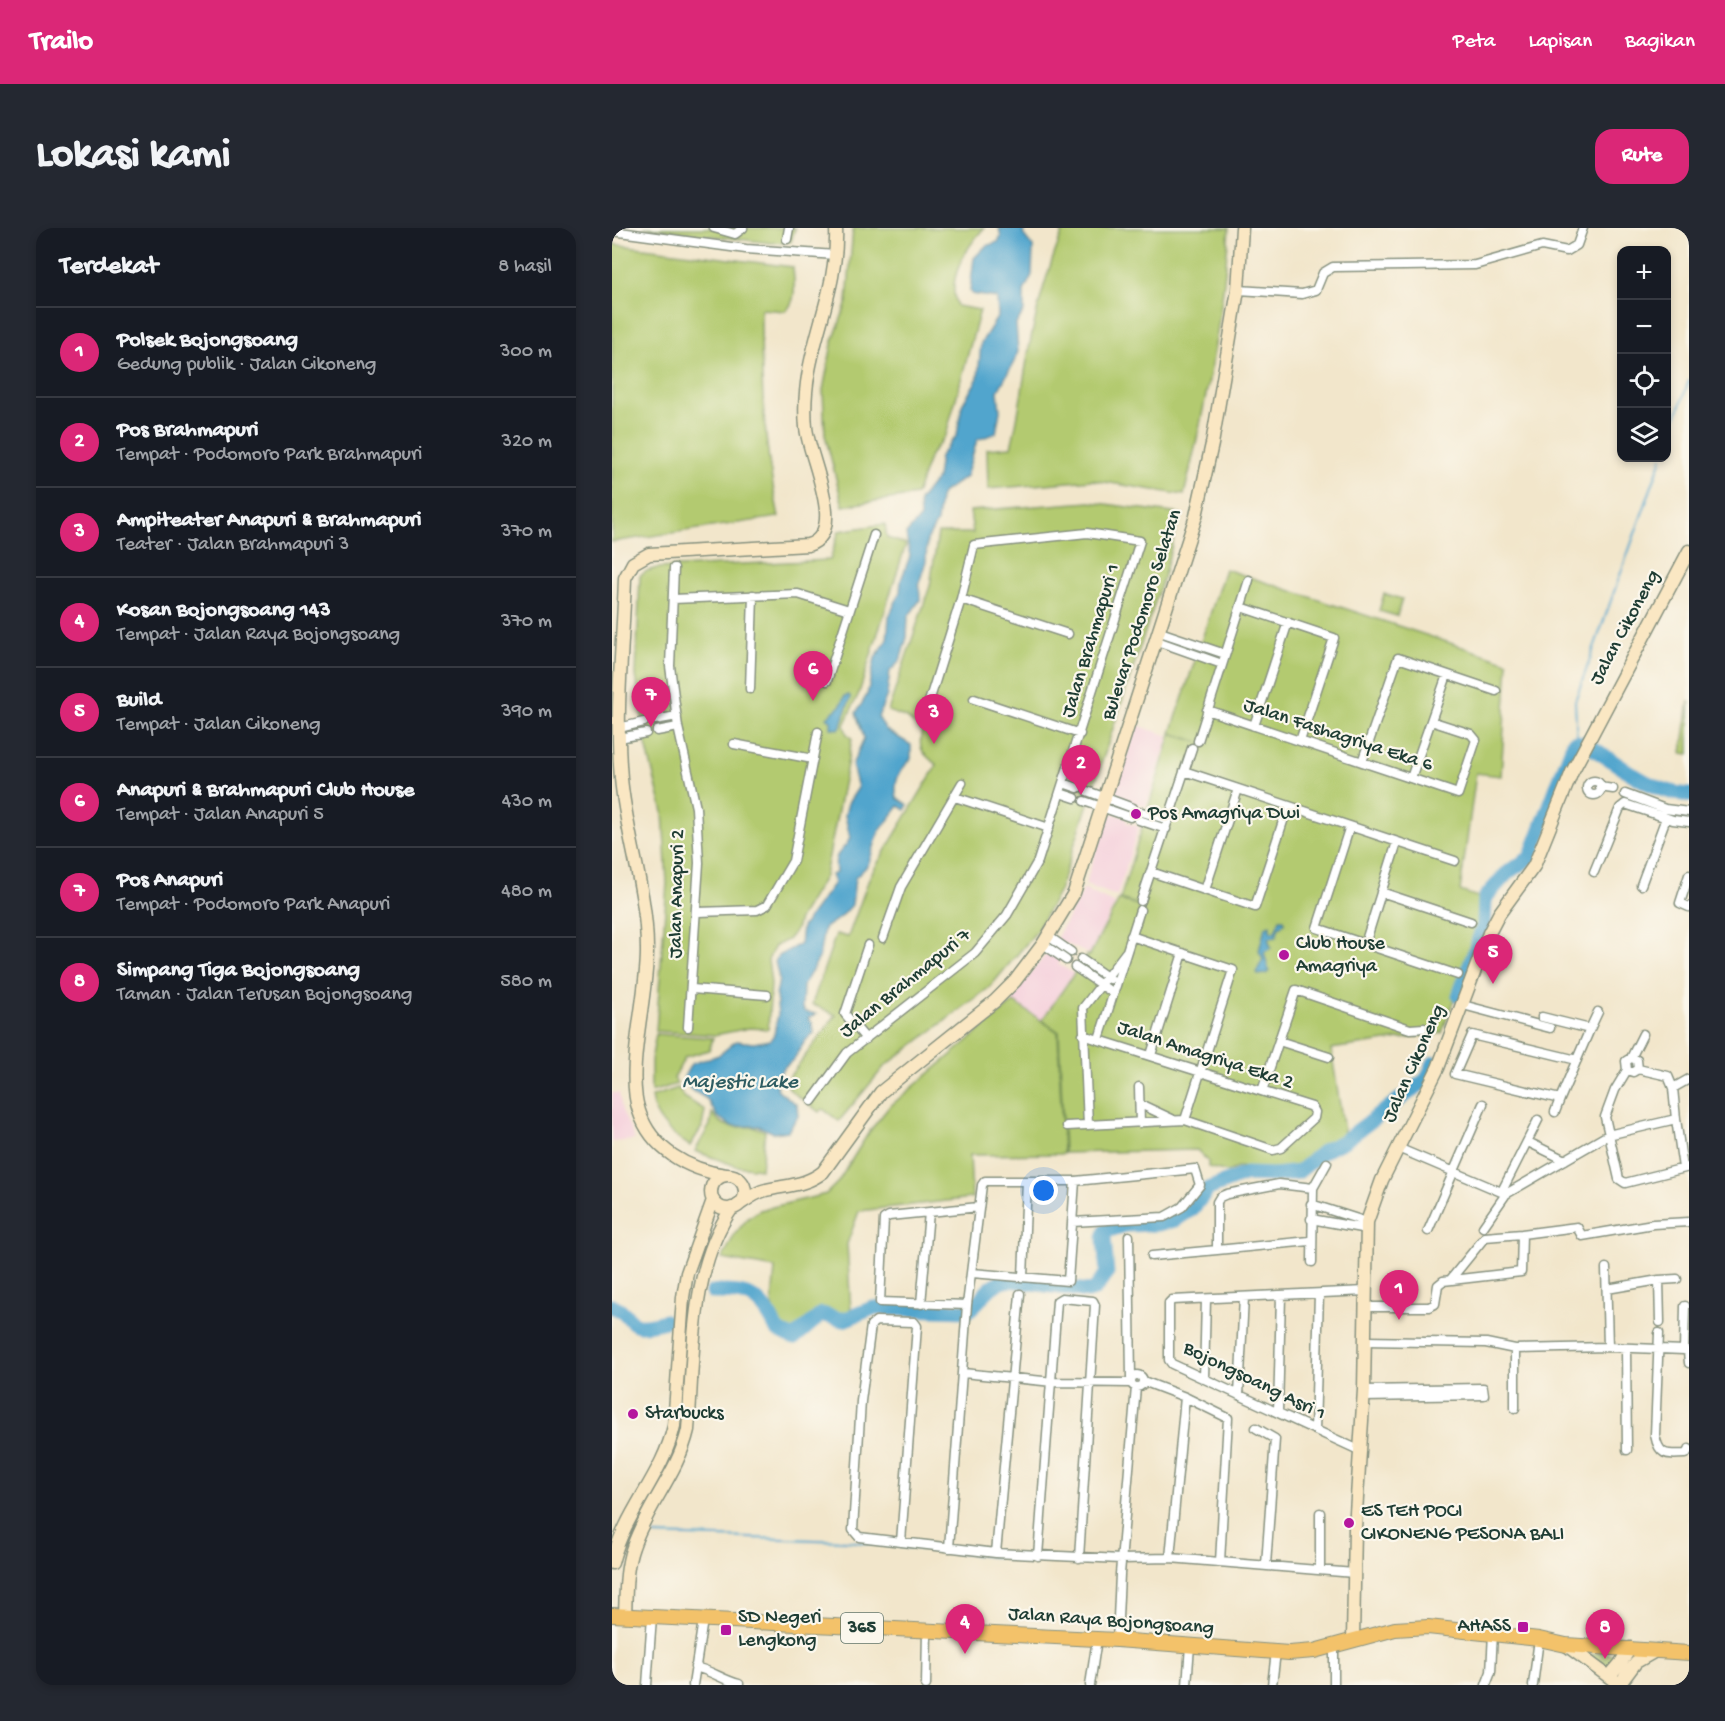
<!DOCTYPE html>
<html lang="id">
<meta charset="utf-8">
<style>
:root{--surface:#171b24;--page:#242831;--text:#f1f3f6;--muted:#9ea1a6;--line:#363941;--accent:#db2777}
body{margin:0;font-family:"Gochi Hand",sans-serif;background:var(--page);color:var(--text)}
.controls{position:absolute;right:18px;top:18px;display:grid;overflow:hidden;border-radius:12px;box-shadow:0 3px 9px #0003}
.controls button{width:54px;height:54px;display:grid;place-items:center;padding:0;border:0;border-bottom:2px solid var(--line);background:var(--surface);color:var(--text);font:30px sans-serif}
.you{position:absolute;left:432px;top:963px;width:21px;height:21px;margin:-15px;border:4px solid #fff;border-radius:50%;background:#1a73e8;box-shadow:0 0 0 9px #1a73e833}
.badge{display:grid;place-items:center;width:39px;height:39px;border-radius:50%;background:var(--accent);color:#fff;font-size:20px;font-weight:700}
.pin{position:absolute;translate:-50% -50px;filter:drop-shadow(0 2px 3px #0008)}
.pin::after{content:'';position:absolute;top:32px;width:21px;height:18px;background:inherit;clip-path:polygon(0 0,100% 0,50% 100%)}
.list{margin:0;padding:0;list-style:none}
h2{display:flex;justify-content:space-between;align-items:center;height:78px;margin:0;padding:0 24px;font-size:26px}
h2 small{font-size:20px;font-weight:400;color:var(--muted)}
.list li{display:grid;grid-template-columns:39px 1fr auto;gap:18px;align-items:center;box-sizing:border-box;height:90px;padding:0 24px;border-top:2px solid var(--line)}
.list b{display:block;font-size:22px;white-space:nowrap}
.list p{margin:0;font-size:20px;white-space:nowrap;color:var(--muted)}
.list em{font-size:20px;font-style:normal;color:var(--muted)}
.icon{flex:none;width:33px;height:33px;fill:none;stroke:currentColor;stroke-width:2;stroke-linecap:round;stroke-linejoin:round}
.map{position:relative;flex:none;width:1077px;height:1457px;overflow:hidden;border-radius:18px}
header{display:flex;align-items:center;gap:36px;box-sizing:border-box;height:84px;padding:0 30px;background:var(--accent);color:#fff}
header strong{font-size:28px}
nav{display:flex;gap:33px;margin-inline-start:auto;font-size:21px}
.intro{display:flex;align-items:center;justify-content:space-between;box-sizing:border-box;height:144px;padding:0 36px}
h1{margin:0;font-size:42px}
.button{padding:15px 27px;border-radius:18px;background:var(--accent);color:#fff;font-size:21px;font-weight:700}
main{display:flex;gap:36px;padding:0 36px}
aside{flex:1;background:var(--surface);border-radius:18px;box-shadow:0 3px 9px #0003}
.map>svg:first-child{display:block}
.built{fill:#f5cfdb}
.green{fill:#b3ca6f;stroke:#698452;stroke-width:1.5}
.water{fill:#51a5cd;stroke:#387180;stroke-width:1.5}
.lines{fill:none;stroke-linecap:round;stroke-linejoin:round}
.stream{stroke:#51a5cd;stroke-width:2}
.river{stroke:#51a5cd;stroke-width:15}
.street-casing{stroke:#889280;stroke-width:11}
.secondary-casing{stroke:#889280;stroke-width:15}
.primary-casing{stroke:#889280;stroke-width:16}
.street{stroke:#fff;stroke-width:8}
.secondary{stroke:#fae7c3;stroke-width:12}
.primary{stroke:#f3c26a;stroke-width:14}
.poi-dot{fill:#b5179e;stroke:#fbf7ec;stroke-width:2}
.labels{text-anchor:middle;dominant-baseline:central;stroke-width:4.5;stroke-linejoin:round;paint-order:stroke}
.shield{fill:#fbf7ec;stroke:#61756b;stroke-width:1.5}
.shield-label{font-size:18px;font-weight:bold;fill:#1f3d34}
.street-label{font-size:20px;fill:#1f3d34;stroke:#fbf7ec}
.poi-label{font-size:20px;fill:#1f3d34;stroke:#fbf7ec;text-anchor:start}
.water-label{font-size:21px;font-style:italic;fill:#2e5c62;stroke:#fbf7ec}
</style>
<header>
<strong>Trailo</strong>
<nav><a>Peta</a><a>Lapisan</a><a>Bagikan</a></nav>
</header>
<div class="intro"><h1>Lokasi kami</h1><a class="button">Rute</a></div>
<main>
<aside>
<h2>Terdekat<small>8 hasil</small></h2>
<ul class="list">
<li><span class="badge">1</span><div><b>Polsek Bojongsoang</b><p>Gedung publik · Jalan Cikoneng</p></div><em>300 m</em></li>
<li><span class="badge">2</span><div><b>Pos Brahmapuri</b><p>Tempat · Podomoro Park Brahmapuri</p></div><em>320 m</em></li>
<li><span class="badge">3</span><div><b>Ampiteater Anapuri &amp; Brahmapuri</b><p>Teater · Jalan Brahmapuri 3</p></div><em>370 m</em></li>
<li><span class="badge">4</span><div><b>Kosan Bojongsoang 143</b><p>Tempat · Jalan Raya Bojongsoang</p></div><em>370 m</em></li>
<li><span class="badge">5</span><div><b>Build</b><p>Tempat · Jalan Cikoneng</p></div><em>390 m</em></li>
<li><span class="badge">6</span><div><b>Anapuri &amp; Brahmapuri Club House</b><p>Tempat · Jalan Anapuri 5</p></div><em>430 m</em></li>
<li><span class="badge">7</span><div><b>Pos Anapuri</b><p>Tempat · Podomoro Park Anapuri</p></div><em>480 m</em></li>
<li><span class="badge">8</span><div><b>Simpang Tiga Bojongsoang</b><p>Taman · Jalan Terusan Bojongsoang</p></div><em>580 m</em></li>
</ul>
</aside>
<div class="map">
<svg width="1077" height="1457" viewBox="0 0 1077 1457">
<rect width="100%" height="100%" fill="#fbf7ec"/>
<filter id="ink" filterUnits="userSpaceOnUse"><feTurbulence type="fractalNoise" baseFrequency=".0167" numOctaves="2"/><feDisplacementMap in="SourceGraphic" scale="12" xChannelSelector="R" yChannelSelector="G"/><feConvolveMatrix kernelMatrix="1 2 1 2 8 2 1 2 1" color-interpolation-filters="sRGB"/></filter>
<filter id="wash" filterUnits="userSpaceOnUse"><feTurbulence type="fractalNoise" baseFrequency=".008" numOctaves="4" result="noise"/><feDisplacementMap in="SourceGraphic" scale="24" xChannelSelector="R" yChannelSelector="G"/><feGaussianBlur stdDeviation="1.35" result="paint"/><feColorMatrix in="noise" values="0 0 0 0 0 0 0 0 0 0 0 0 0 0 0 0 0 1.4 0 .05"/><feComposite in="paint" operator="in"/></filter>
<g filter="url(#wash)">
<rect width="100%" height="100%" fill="#f2e6cb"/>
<path class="built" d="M 525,497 L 557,508 L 534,578 L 521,574 L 519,578 L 500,571 Z
M 497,584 L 515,590 L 514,594 L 527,599 L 505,668 L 473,657 Z
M 472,661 L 503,676 L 477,726 L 444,711 Z
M 437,723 L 449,731 L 446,736 L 461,745 L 429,792 L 398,771 Z
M 0,865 L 7,865 L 10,882 L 23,912 L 0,914 Z"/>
<path class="green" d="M 32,0 L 183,0 L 179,14 L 159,15 Z
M 241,0 L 372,0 C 354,20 334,51 345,78 L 368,82 L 334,207 L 318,227 L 304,267 L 231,278 L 213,207 L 211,162 L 220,116 L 235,74 Z
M 452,0 L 617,0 C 611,90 593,179 572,267 L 480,252 L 376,261 L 375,221 L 399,219 C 409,180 412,141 421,101 C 428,67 439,33 452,0 Z
M 0,16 L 181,39 C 182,54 186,74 173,83 L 149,81 C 149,157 151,215 167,289 L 0,314 Z
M 478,274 L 568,286 L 553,344 L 447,663 L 424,704 L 378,759 L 272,839 L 227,893 L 211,881 L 207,884 L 178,862 L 174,853 L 224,787 L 200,776 L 224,706 L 236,709 L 258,648 L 325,537 C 311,526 305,521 310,503 L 295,490 L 276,483 L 318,358 L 326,305 L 361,305 L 358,283 Z
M 273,296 L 275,310 L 294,316 L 247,465 L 232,497 L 235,506 L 240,511 L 213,648 L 187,691 L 184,702 L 176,712 L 163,718 L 156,732 L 159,756 L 156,801 L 137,800 L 103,807 L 44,803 L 55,655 L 51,584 L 34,517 L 24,447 L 28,348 L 35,343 L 45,340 L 218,332 L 227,303 Z
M 613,341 L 896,434 L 889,548 L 864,545 L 848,663 L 869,670 L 871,689 L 830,805 L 719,821 L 733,909 L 713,917 L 680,945 L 651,944 L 628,939 L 615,944 L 596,939 L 596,933 L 585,922 L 452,925 L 447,804 L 430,792 L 475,727 L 477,728 L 507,672 L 533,679 L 508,671 L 559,506 L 587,514 L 559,505 Z
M 772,366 L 790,371 L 785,388 L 767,383 Z
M 1077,473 L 1077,526 L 1070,525 Z
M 402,774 L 446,804 L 451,926 L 358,927 L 360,970 L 247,983 L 235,1016 L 239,1084 L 243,1086 C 229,1091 220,1079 207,1084 C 194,1089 192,1104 177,1107 C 152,1093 162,1064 163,1040 L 110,1031 L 123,1006 L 136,990 L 148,982 L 214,966 L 226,954 L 257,904 L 276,880 Z
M 44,806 L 101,810 L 97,822 L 73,829 L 62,850 L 65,856 L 39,864 L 39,833 Z
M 66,860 L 72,869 L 93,882 L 90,899 L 78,918 C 59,906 42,892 39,869 Z
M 100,885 C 119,910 131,892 153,903 L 149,941 L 124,938 L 83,923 L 98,897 Z
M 992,1424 L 1002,1428 L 1003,1434 L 994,1442 L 976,1427 Z"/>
<path class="water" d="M 387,0 L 413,0 L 411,6 L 421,19 L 420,47 L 412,63 L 412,83 L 404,96 L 406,124 L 403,132 L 386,163 L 388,183 L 384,205 L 365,212 L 354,249 L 331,264 L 328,270 L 325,294 L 315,312 L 314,333 L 307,355 L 308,372 L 296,389 L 295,409 L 288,433 L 278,443 L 275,467 L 266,489 L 274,502 L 299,517 L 299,531 C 287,543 281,553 285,570 L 296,577 L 293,582 L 287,578 L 267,604 L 256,637 L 243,650 L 240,677 L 229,689 L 212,700 L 207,730 L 191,758 L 190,780 L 194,784 L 204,786 L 196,790 L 200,795 L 201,806 L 193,813 L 182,831 L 171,840 L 164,854 L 166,862 L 185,877 L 186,888 L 176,903 L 162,905 L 147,898 L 119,898 L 105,888 L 95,871 L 78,861 L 72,849 L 79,836 L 107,827 L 124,813 L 142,815 L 158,812 L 162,807 L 166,786 L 164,768 L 167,751 L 163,733 L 166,728 L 188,716 L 190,699 L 222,655 L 219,647 L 224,645 C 221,621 230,627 238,610 L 233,587 L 236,575 L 246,560 L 240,537 L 252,510 L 244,485 L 255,467 L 263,430 L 275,412 L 277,389 L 288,364 L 289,352 L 298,328 L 294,306 L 308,290 L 307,273 L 325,250 L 328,228 L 345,207 L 350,177 L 366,150 L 369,115 L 386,88 L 385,70 L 360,66 L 358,62 L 362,30 L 374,18 L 386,14 L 389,9 Z
M 237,467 L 239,470 C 236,476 229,494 229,499 L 226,501 L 219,500 L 219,493 L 215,489 L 228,478 L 233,468 Z
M 668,691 L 672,691 L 672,696 L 667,699 L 664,709 L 656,710 L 659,720 L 652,724 L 657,743 L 654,746 L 646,747 L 645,743 L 651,731 L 647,723 L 653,699 L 658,697 L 658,703 L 662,705 Z"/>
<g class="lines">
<path class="stream" d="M 1054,218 L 1077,152
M 965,514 L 963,473 L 1050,230
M 42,1307 L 235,1313 L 384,1329
M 392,1330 L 473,1333"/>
<path class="river" d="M 977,518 C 1009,537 1039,565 1077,567
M 847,768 L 872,697 L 873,670 L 896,644 L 918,630 L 962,514 L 972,515
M 101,1064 C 138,1063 149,1068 165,1102 L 182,1110 L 210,1086 L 231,1092 L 261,1080 L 355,1083 C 372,1072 376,1053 399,1052 L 476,1063 L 483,1061 L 495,1045 L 492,1010 L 494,1003 L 513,997 L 546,996 L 563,992 L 580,981 L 596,961 L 634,946 L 664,947 L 686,944 L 713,922 L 732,913 L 815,851 L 822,835
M 0,1078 C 29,1091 10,1104 53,1093"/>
</g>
</g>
<g filter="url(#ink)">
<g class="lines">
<defs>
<path id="street" d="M 102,0 L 123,6 L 131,0
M 0,3 L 134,21 L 224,27
M 175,11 L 177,0
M 626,62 L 690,66 L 704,62 L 711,45 L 721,39 L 863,37 L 930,18 L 955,23 L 965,17 L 971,0
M 62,340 L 58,438 L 66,499 L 84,580 L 87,635 L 76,799
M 61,371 L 186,366 L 237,382
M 349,371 L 456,406
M 629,379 L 722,410 L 688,513
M 548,404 L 613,426
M 545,413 L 610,436
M 215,453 L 262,307
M 138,461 L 141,367
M 362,471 L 468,506
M 595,482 L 846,566 L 864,512 L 859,506 L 819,493
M 43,492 L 65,488
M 642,498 L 676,394
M 7,500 L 32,494
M 45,503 L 66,499
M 7,510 L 34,505
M 586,513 L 637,352
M 122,516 L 201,531
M 750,534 L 786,430 L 884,463
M 572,543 L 843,633
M 799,550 L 835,447
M975 560a7 7 0 1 1 14 0a7 7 0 1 1-14 0Z
M 451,555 L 466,560
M 988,559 L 1001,561
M 475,563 L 521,580
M 448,565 L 463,570
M 1013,566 L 1053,581 L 1077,584
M 343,569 L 437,600
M 472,573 L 518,589
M 530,584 L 557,592
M 527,592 L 554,601
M 738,598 L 705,700 L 846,747
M 539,644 L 643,679 L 676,578
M 982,644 L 1008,580 L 1013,576 L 1061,592 L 1077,594
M 1077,647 L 1068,675 L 1077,679
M 1029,657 L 1054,590
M 593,662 L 626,561
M 769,664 L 859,694
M 529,673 L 580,520
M 86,684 L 145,682 L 155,677 L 181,633 L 206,504
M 436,708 L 459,724
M 519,708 L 621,742 L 573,892
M 271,710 L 289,659 L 350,555
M 431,716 L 454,732
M 753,716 L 785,614
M 469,731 L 498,751
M 463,739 L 501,765
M 80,761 L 155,767
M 851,777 L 938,800
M 930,789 L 978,801 L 948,871 L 843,846 L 860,807 L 965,832
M 978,801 L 986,784
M 254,811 L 233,786 L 256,717
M 487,811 L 528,682
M 667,813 L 717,829
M 539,827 L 571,725
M 1019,830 L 1031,806
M 1026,841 L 1056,848 L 1061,860 L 1077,851
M 1015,842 L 1021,844 L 1026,841 L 1025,832 L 1019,830 L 1014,833 L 1015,842 L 1003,862 L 993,889 L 1007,951 L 1013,955 L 1077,939
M 527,859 L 528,895
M 650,863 L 684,762 L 798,801 L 812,800
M 200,873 L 235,825 L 363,725 L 395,687 L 426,633 L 528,313 L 475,305 L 362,317 L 349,371 L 311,493
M 528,876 L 560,891
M 943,884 L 948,871
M 1064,891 L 1071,940
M 476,897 L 471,780 L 514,724
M 455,898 L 573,892 L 661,922 L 669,920 L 702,890 L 703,884 L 700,879 L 471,807
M 916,914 L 953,932
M 786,920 L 894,966
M 890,963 L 926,892
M 699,976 L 755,994
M 699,991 L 755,1001
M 460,994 L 552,989 L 570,979 L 588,957 L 583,941 L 463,953
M 871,999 L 894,966 L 996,907 L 1064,891 L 1061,860
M 816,1003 L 871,876
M 910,1006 L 965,999 L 970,1008 L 1041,996 L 1077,994
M 517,1008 L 519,1150
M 698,1013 L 605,1022 L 605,974 L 608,969 L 615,966 L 667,956 L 701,960
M 540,1028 L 605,1022
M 700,1034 L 701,960 L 715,935
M 994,1040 L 996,1119
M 411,1049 L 415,953
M 1047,1052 L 1065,1051
M 995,1061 L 1047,1052 L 1048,1094
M 309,1076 L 317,984
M 355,1077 L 268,1074 L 272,991 L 277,988 L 367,979
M 1073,1078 L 1072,1122 L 1076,1124 L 1077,1135
M 753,1079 L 817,1079 L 823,1076 L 826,1057 L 831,1053 L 909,1044 L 910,1006 L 873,1009 L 839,1051
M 1047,1105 L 1043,1207 C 1047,1228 1054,1227 1074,1226 L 1077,1221
M 753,1113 L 874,1115 L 903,1121 L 996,1119 L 1072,1122
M 903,1121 L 903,1180
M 1014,1121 L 1015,1222
M 351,1145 L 441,1154 L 519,1155
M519 1153a6 6 0 1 1 12 0a6 6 0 1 1-12 0Z
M 592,1151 L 594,1071
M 531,1153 L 573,1169 L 616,1190 L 608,1334
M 627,1167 L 632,1069
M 751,1169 L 872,1167 L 871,1160 L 752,1162
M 666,1184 L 669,1068
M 644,1200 L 663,1211 L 654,1337
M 703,1202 L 707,1066
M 749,1223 L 560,1136 L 557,1132 L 557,1075 L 560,1072 L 754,1063
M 289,1314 L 305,1098 L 302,1094 L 264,1093 L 259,1097 L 249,1173 L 241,1302 L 247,1309 L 384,1325 L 509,1331 L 558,1330 L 742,1345
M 337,1320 L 355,1077 L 370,957 L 373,953 L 463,953 L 456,1053 L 360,1045
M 384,1325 L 408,1066
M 426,1328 L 445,1073 L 450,1070 L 481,1073 L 483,1077 L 467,1330
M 558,1330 L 573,1169
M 708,1341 L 708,1285
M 505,1412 L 508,1346 L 524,1159
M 722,1418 L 722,1457
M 83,1439 C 100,1443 111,1452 127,1456
M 35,1457 L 40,1389
M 81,1457 L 91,1392
M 314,1457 L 315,1403
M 478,1457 L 485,1411
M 575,1457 L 578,1418
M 660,1457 L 664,1424
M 874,1457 L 879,1444 L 881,1405
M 921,1457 L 927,1411"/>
<path id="secondary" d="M 114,947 C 76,942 39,921 27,883 C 13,842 36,768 35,721 C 35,663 14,607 9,550 C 3,484 11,416 13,350 L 21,335 L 37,326 L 196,317 C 237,304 196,229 194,199 C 187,126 227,71 224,0
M99 964a17 17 0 1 1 34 0a17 17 0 1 1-34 0Z
M 125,978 C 134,972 144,964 154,962 C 175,957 193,958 211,944 L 269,864 L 383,773 L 403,753 L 431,716 L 462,665 L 584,288 L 600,216 L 626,62 L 630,0
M 0,1335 C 13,1283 51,1247 62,1198 L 71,1069 L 75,1045 L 101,972
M 13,1388 C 14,1365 13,1341 21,1319 C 35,1277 66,1245 76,1202 C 82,1129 77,1042 120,980
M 741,1412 L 743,1300 L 752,1162 L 755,994 L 770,952 L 826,840 L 877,705 L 887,686 L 922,638 L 960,544 L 1077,323
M 954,1417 L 1008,1457
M 997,1449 L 1008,1436 L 1018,1420
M 1007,1457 L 1024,1434 L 1045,1422"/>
<path id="primary" d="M 0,1387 L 505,1412 L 677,1425 L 702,1423 L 783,1401 L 816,1399 L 927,1411 L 954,1417 L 1077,1425"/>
</defs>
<use href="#street" class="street-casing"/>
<use href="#secondary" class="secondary-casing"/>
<use href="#primary" class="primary-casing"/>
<use href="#street" class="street"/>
<use href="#secondary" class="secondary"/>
<use href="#primary" class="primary"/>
</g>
</g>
<g class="poi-dot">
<circle cx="524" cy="586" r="6"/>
<circle cx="672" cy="727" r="6"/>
<circle cx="21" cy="1186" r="6"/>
<circle cx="737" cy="1295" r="6"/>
<rect x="905" y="1393" width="12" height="12" rx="3"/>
<rect x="108" y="1396" width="12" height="12" rx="3"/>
</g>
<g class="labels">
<rect class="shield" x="229" y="1385" width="42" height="30" rx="4.5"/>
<g class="shield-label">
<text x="250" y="1400">365</text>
</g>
<g class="street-label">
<text transform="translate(531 387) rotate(-72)">Bulevar Podomoro Selatan</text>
<text transform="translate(1014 400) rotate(-62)">Jalan Cikoneng</text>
<text transform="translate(480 413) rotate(-73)">Jalan Brahmapuri 1</text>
<text transform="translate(726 508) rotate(18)">Jalan Fashagriya Eka 6</text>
<text transform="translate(66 666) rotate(-89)">Jalan Anapuri 2</text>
<text transform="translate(294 756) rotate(-39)">Jalan Brahmapuri 7</text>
<text transform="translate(593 828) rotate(18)">Jalan Amagriya Eka 2</text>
<text transform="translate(803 836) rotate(-66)">Jalan Cikoneng</text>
<text transform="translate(642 1154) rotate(26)">Bojongsoang Asri 1</text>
<text transform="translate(499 1394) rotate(4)">Jalan Raya Bojongsoang</text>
</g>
<g class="poi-label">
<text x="536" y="586">Pos Amagriya Dwi</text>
<text x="684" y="716">Club House<tspan x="684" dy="23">Amagriya</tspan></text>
<text x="33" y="1186">Starbucks</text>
<text x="749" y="1284">ES TEH POCI<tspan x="749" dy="23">CIKONENG PESONA BALI</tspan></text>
<text x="126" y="1390">SD Negeri<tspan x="126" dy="23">Lengkong</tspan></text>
<text x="899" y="1399" text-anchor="end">AHASS</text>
</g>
<g class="water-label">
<text x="128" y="855">Majestic Lake</text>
</g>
</g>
</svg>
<div class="controls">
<button>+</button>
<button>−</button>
<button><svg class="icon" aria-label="locate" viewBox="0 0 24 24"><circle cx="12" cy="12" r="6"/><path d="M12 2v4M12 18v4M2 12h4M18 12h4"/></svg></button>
<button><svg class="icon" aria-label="layers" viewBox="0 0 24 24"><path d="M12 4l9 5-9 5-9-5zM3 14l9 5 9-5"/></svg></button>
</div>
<div class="you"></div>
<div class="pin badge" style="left:787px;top:1092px">1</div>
<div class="pin badge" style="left:469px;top:567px">2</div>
<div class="pin badge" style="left:322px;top:516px">3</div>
<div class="pin badge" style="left:353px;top:1426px">4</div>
<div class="pin badge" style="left:881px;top:756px">5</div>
<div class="pin badge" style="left:201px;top:473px">6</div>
<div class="pin badge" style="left:39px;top:499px">7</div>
<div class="pin badge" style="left:993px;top:1431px">8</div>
</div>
</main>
